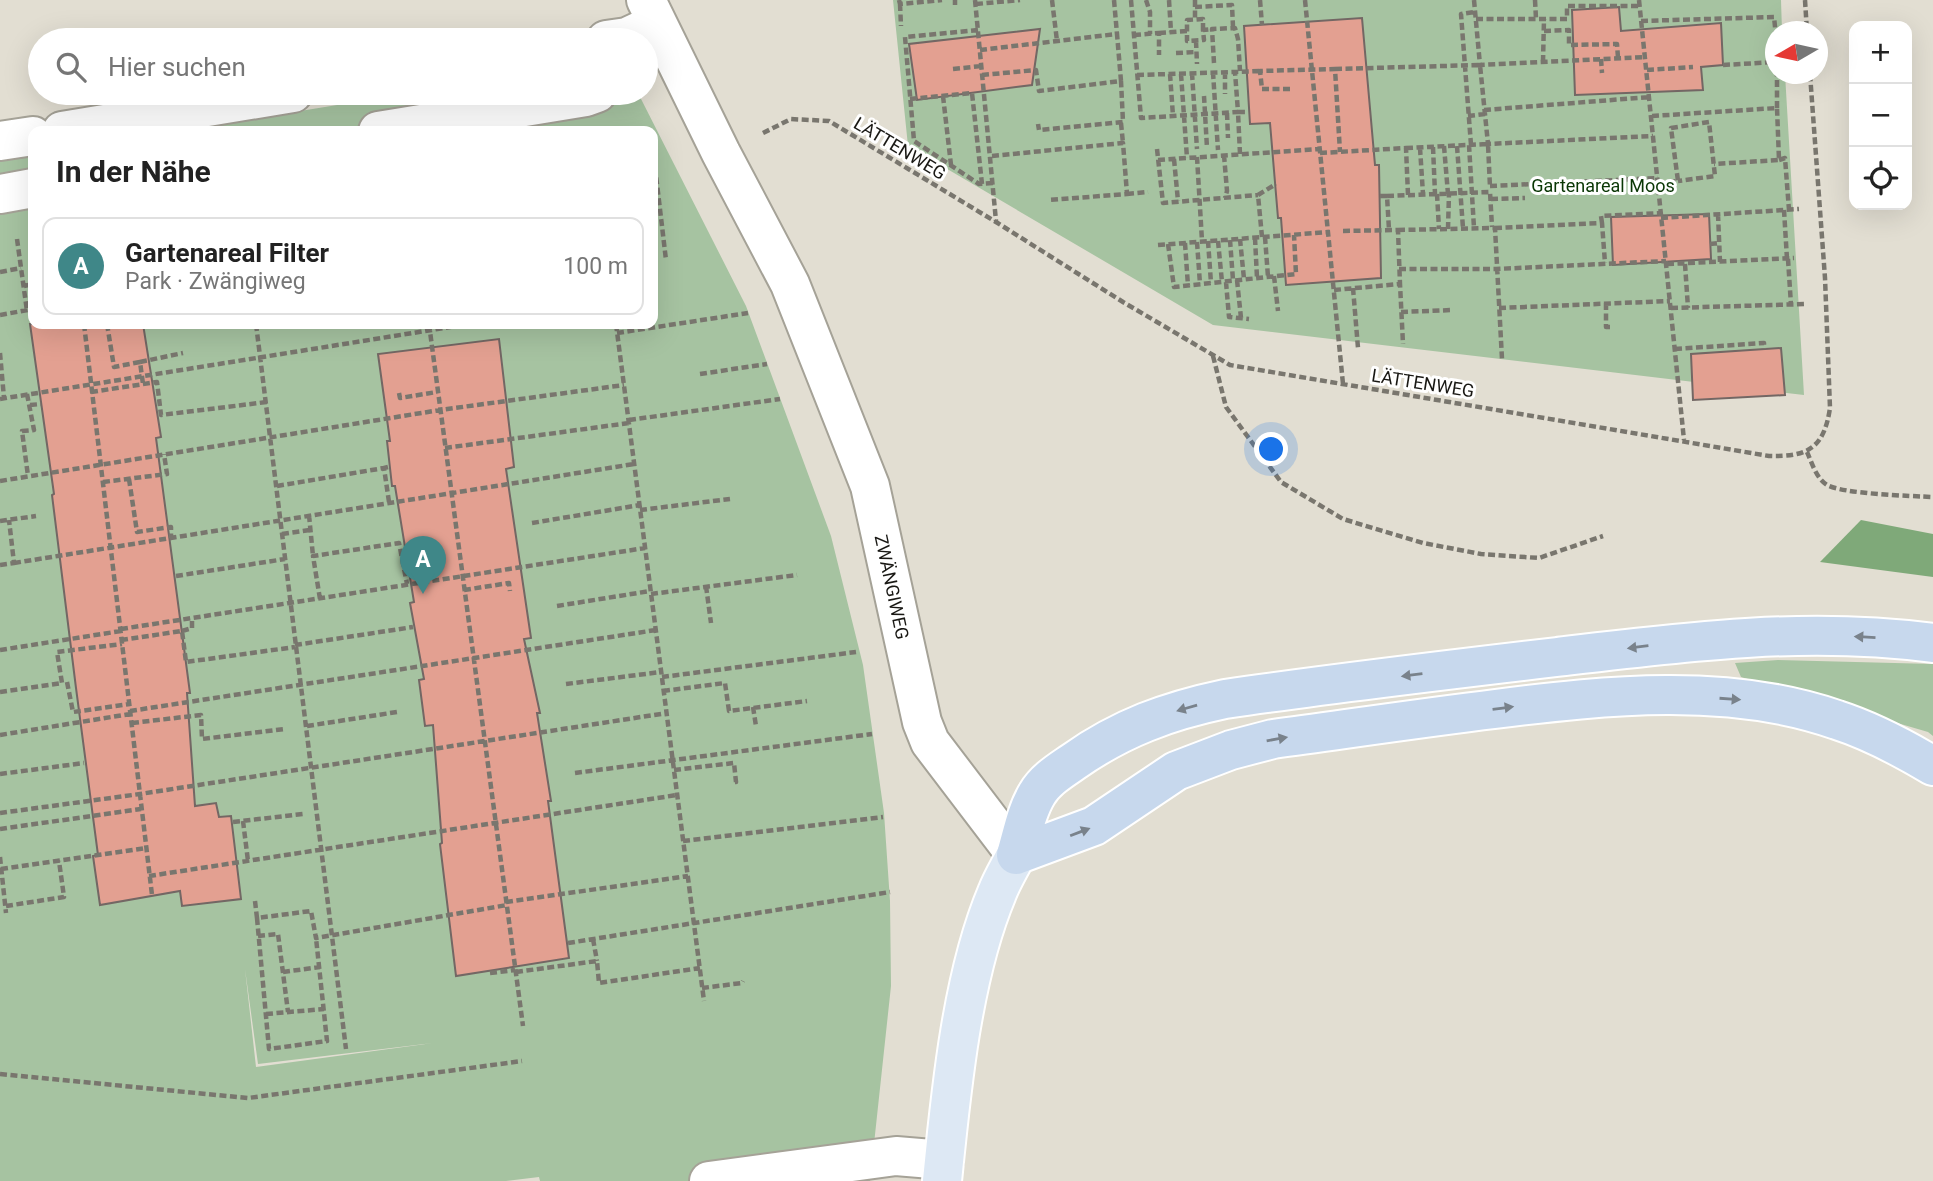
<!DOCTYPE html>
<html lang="de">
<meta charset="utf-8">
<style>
:root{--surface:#fff;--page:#f2f2f2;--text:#222;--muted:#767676;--line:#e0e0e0;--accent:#3f8788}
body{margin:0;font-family:Roboto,sans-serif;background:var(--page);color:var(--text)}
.controls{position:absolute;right:21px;top:21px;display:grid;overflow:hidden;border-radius:14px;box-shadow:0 7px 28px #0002}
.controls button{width:63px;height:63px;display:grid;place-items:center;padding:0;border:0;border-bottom:2px solid var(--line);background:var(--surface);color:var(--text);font:35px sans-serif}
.compass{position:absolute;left:1765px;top:21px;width:63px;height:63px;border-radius:50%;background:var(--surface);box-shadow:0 7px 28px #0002;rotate:261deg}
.you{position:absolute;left:1272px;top:450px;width:24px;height:24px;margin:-18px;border:5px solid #fff;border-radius:50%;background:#1a73e8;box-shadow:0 0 0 10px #1a73e833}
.badge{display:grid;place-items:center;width:46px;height:46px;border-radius:50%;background:var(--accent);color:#fff;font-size:23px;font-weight:700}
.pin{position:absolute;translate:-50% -58px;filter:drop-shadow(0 2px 4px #0008)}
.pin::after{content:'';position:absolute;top:37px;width:24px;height:21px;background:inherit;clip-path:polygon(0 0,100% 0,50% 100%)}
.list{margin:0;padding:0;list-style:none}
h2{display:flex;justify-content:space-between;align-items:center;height:91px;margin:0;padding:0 28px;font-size:30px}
h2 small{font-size:23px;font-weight:400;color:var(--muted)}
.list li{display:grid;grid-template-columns:46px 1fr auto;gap:21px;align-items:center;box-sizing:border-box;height:98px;margin:0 14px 14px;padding:0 14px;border:2px solid var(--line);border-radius:14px}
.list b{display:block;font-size:26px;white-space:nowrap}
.list p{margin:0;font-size:23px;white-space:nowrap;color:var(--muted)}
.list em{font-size:23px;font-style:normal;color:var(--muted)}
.icon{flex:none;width:38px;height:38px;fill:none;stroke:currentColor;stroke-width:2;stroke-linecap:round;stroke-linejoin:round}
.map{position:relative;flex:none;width:1933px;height:1181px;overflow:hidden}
.search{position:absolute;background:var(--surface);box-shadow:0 7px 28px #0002;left:28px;top:28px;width:630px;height:77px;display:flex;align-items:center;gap:18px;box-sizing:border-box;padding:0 24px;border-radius:38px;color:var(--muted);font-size:26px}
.panel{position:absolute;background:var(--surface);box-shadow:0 7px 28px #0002;left:28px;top:126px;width:630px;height:203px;border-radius:14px}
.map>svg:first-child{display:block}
.green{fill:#a6c3a1;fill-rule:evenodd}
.forest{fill:#7fa979}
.building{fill:#e3a091;stroke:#736764;stroke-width:2}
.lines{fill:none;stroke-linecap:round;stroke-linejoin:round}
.minor-casing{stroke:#a5a297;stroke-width:42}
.major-casing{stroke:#fff;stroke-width:42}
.highway-casing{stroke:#fff;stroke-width:42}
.path{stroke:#79766e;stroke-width:4.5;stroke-dasharray:7 3.5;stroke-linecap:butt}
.minor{stroke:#fff;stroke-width:38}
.major{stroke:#dde8f4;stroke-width:38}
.highway{stroke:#c7d8ed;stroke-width:38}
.oneway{fill:#79828b}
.labels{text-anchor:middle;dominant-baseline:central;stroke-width:6;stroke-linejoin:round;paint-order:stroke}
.street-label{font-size:18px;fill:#191814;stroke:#fff}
.park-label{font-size:18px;fill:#093604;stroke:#fff}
</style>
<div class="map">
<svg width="1933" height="1181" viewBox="0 0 1933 1181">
<rect width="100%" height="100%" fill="#e2ded2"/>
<path class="green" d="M 893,0 L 1781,0 L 1782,31 L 1776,32 L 1776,74 L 1785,74 L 1804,395 L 1213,325 L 908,146 Z
M 411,93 L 638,93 L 746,306 L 831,536 L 863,665 L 884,813 L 890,901 L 891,986 L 870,1181 L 540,1181 L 539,1177 L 506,1181 L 0,1181 L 0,161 L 33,155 L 33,324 L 653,324 L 653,131 L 178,131 ZM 245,969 L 258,1064 L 433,1043 L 256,1067 Z
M 1778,660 L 1933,664 L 1933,736 L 1928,732 L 1741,677 L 1735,663 Z"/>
<path class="forest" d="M 1861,520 L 1933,534 L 1933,577 L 1820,562 Z"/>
<path class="building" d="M 1619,7 L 1621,31 L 1721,23 L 1723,65 L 1701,67 L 1703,90 L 1575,95 L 1572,10 Z
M 1362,18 L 1375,165 L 1379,165 L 1381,278 L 1286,285 L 1281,218 L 1278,218 L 1270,123 L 1250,124 L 1244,26 Z
M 1040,29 L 1032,85 L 917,100 L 909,44 Z
M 1709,214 L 1711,259 L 1613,265 L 1611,217 Z
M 30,324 L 143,324 L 161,437 L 156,438 L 190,693 L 187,693 L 195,806 L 216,803 L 219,817 L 231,816 L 241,899 L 182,906 L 180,891 L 100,905 L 93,856 L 98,855 L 76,688 L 52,495 L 54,494 Z
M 499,339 L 514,467 L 506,469 L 531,638 L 524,639 L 540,713 L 537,713 L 551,801 L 548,801 L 569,958 L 456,976 L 440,844 L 442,843 L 433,725 L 425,726 L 419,680 L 424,679 L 410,603 L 414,602 L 395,486 L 392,486 L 387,441 L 390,441 L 378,354 Z
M 1781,348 L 1785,395 L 1693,400 L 1691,354 Z"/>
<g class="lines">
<defs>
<path id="minor" d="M 646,0 L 721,153 L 790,284 L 870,486 L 922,722 L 930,742 L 1016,855
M 606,40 L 627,37 L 657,23
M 62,131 L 293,93
M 378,131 L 586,97 L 597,93
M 0,141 L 33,136
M 0,194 L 33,188
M 709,1181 L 896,1156 L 944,1160"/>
<path id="major" d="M 942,1181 C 951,1091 962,976 997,893 C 1002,880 1010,867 1016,855"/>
<path id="highway" d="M 1016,855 C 1022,835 1026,812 1037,794 C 1045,780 1060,771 1073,762 C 1121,728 1168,711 1225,699 C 1335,683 1446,670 1557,657 C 1682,642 1807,626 1933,643
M 1016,855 L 1094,826 L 1176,771 L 1231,750 L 1273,739 C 1347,729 1421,718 1495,709 C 1606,695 1729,682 1837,720 C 1871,731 1903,748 1933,766"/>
</defs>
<use href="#minor" class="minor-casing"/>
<use href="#major" class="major-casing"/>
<use href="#highway" class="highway-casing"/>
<path class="path" d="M 899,0 L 900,4 L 942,0
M 975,0 L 996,221
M 1052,0 L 1057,41
M 1114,0 L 1117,34
M 1131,0 L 1141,118 L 1238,112 L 1235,72 L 1260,71
M 1146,0 L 1150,12 L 1150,34
M 1169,0 L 1171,32
M 1195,0 L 1195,19
M 1260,0 L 1262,25
M 1305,0 L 1343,384
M 1474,0 L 1480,65 L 1645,57
M 1535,0 L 1536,19
M 1639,0 L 1684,440
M 1805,0 L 1807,32
M 900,4 L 901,26
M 976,4 L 1020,0
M 955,5 L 955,0
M 1195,7 L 1232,5 L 1233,27
M 1476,19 L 1567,19 L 1567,6 L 1640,6
M 1641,21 L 1774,17 L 1776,36
M 978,30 L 905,37 L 914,141 L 979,184 L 993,183
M 1203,30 L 1203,19 L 1187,20 L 1187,41 L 1204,40 L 1203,30 L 1212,29
M 1544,31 L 1569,30 L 1569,45 L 1617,44 L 1618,58
M 1159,33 L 1187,31
M 1134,35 L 1159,33 L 1159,55
M 1196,41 L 1197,64
M 980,50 L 1117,34 L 1121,81
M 1176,53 L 1196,52
M 1601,59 L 1602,73
M 1543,62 L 1544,19
M 1214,63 L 1212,29 L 1235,28 L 1238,39 L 1240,71
M 1723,65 L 1776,62
M 953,69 L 982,66
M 1335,69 L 1480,65 L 1488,144 L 1653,136
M 1647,70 L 1693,67
M 1213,72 L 1218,150
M 1225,72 L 1225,94
M 1192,73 L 1197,149
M 1170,74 L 1173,116
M 1181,74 L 1187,158
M 982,75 L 1036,70 L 1039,91 L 1121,81 L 1123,122 L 1039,130 L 1038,124
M 1137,75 L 1235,72
M 1290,89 L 1262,89 L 1260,71 L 1335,69 L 1340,152
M 943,96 L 951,165
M 1204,96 L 1207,148
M 910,99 L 972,93 L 982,184
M 1777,108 L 1777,74
M 1484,110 L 1650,97
M 1227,113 L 1228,138
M 1468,116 L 1485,114
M 1652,116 L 1777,108 L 1779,160 L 1714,164
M 1121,123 L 1123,143
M 763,133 L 791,119 L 829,121 L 996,222 L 1123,302 L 1230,365 L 1769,456 C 1808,457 1824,448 1830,408 L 1825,278 L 1810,74
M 1469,145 L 1474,228
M 1471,145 L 1461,14 L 1475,12
M 1444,146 L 1448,194
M 1457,146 L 1463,228
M 1433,147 L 1435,194
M 1406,148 L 1488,144 L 1490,187
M 1420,148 L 1423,194
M 1157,149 L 1163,203 L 1258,195
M 1320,153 L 1406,148 L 1408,195
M 1240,154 L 1238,112 L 1247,112
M 1224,155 L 1227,191 L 1225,198
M 992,156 L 1123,143 L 1127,194 L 1049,200
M 1197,157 L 1202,241
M 1174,159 L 1178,201
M 1158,160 L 1320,149
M 1779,160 L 1785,158 L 1789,210
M 655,167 L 666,260
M 1658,183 L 1678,181 L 1671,128 L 1709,122 L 1715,176 L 1678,181
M 1490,186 L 1658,178
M 1127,194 L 1148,192
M 1437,194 L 1439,229
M 1380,196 L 1387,196 L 1389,230
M 1387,196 L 1490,192 L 1492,227
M 1491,199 L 1525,198
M 1784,210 L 1787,259
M 1718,214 L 1720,262
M 1661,218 L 1799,209
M 1602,223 L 1601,216 L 1662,213
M 1495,228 L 1602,223 L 1605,263
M 1448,229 L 1449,193
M 1398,230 L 1495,228 L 1502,359
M 1343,231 L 1398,230 L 1400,284
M 1262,237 L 1258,195 L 1276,184
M 1265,237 L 1268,277
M 1255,238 L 1257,278
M 17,239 L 27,311
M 1240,239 L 1244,279
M 1230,240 L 1233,280
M 1208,241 L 1211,283
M 1218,241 L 1222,282
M 1197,242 L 1200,284
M 1185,243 L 1188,286
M 1168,244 L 1174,287 L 1296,274 L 1294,235
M 1710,244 L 1719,243
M 1158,245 L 1329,232
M 1788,259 L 1791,305
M 1667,264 L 1794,258
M 1685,264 L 1688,308
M 1399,269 L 1496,269 L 1666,261
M 0,272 L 21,268
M 1274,276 L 1278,311
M 1237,280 L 1241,318
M 1226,282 L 1229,317 L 1249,319
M 24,286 L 33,284
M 1353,288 L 1358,348
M 1334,290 L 1400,284 L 1403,344
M 1606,303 L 1606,327 L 1611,327
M 1499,308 L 1670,301
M 1671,308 L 1807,304
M 1401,312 L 1453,310
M 0,315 L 33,309
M 84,324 L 152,895
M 107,324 L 114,367 L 140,362 L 143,384
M 256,324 L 346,1049
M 429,324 L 523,1026
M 616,324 L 704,1001
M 617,333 L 748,313
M 1675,349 L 1764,343 L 1764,349
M 0,353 L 4,398
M 1213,356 L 1226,407 L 1281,482 L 1343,519 L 1423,543 L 1481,554 L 1539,558 L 1603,536
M 140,362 L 183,353
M 700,374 L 767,364
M 91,392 L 157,382 L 161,415 L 267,402
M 399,393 L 400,398 L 437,392
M 27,394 L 34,430 L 22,431 L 28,476
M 0,399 L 469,324
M 30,405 L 41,404
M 629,420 L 780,399
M 445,448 L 629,423
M 1807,452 C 1812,463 1816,478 1827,485 C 1843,494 1912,496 1933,497
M 388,467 L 384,468 L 389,502
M 129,479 L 137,532 L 171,527 L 171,538
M 0,481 L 440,410 L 624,385
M 103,482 L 167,474 L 164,454
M 277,486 L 384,468
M 640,510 L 730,499
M 309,515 L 313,556
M 0,521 L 36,516
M 532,523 L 640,505
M 282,534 L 310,530
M 14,563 L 634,464
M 0,565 L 14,563 L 9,520
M 176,576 L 285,559
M 706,586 L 711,623
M 464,590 L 509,583 L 510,591
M 651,594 L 797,575
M 320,599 L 313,556 L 399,543 L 407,584
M 557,606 L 650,591
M 121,629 L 645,548
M 182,631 L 192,628 L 192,618
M 121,640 L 182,631 L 186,662 L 295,647
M 295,645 L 413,627
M 0,650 L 121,631
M 662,677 L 856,652
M 67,682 L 73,712 L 130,704
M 566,684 L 661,672
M 663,691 L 725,683 L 729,711 L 807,701
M 0,692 L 62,683 L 57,652 L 122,644
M 753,707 L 756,726
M 130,711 L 656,630
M 132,723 L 201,715 L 202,739 L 285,729
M 307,726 L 397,712
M 0,735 L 130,714
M 674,770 L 734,763 L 736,782 L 733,782
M 575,773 L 872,734
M 0,774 L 84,763
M 0,813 L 140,794 L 667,713
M 243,821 L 248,861
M 233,822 L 303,814
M 0,829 L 141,809
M 683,841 L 883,817
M 0,857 L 6,913
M 1,869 L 147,848
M 149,876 L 677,795
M 255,901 L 257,918 L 311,911 L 316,938 L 507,905
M 506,902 L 688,876
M 6,906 L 64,897 L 59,861
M 257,918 L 269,1049 L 327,1041 L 316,938
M 258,936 L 278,934 L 288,1012
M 593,939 L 597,961
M 568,943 L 890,892
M 283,972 L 320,967
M 516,972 L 597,961 L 599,983 L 700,968
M 490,973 L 515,970
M 702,988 L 742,983 L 743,981
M 266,1014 L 324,1009
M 0,1074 L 248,1098 L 522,1061"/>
<use href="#minor" class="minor"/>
<use href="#major" class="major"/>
<use href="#highway" class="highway"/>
</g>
<defs><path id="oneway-solid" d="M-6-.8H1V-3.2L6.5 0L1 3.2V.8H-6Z" transform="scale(1.75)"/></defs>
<g class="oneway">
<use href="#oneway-solid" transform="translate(1865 637) rotate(-177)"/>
<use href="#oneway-solid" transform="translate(1638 647) rotate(173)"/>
<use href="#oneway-solid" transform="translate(1412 675) rotate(173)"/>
<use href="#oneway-solid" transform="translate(1730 699) rotate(4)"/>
<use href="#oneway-solid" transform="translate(1187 708) rotate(164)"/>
<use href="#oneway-solid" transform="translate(1503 708) rotate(-7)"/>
<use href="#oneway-solid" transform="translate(1277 739) rotate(-10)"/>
<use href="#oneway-solid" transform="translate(1080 832) rotate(-21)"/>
</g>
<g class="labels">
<g class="street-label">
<text transform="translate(900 148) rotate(31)">LÄTTENWEG</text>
<text transform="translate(1423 383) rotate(9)">LÄTTENWEG</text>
<text transform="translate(892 587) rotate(78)">ZWÄNGIWEG</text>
</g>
<g class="park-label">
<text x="1603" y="185">Gartenareal Moos</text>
</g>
</g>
</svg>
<div class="controls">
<button>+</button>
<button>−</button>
<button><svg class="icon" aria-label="locate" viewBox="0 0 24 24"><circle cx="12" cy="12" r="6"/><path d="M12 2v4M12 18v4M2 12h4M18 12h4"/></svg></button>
</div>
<svg class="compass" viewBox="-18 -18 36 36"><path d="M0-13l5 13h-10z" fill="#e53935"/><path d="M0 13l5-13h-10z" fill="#767676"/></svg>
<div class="you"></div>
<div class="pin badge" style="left:423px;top:594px">A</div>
<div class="search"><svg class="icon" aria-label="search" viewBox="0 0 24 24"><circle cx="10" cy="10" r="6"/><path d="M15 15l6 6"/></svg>Hier suchen</div>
<section class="panel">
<h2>In der Nähe<small></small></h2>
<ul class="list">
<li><span class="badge">A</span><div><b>Gartenareal Filter</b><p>Park · Zwängiweg</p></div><em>100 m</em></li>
</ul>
</section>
</div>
